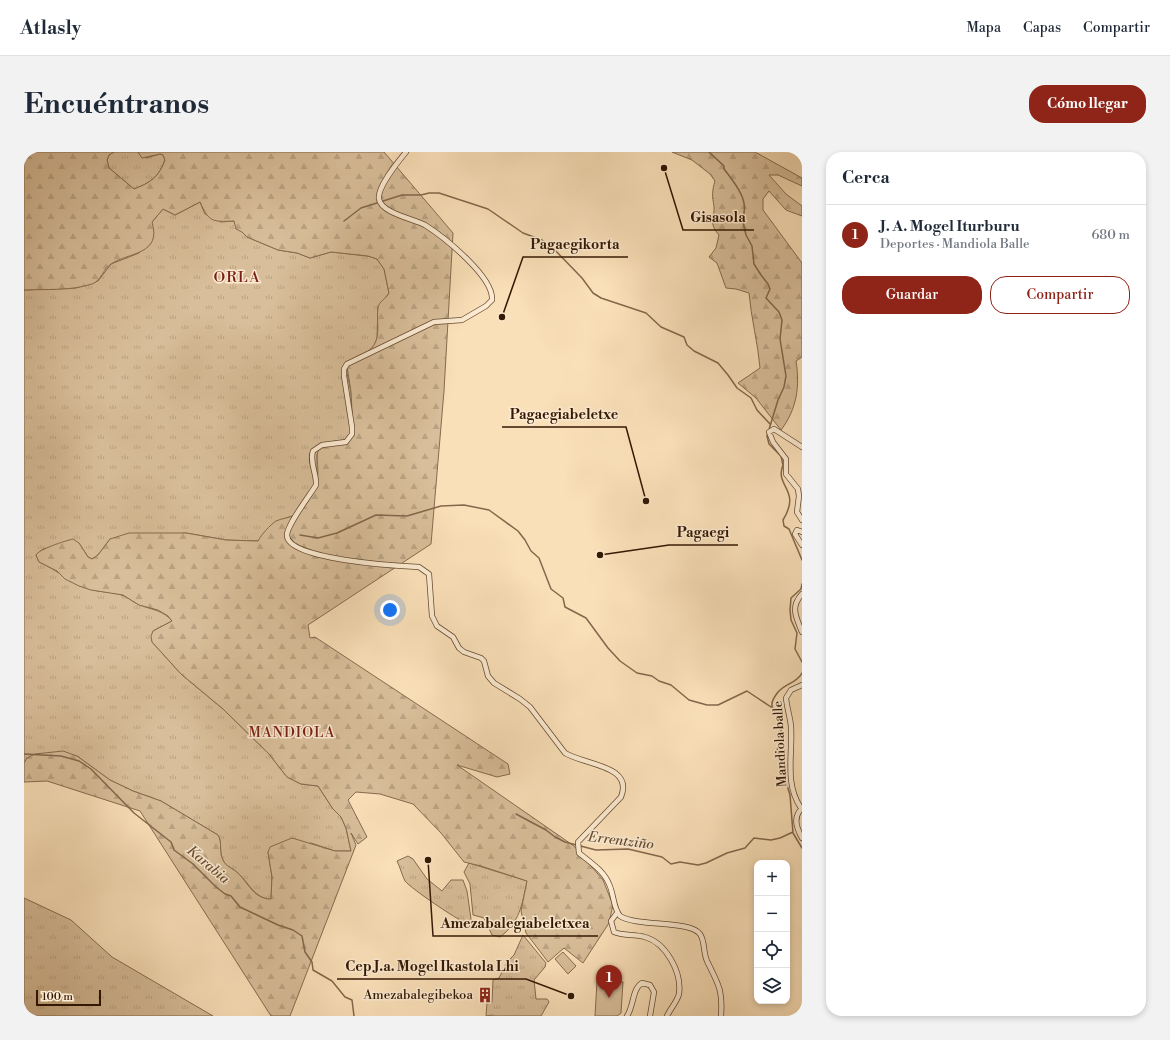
<!DOCTYPE html>
<html lang="es">
<meta charset="utf-8">
<style>
:root{--surface:#fff;--page:#f2f2f3;--text:#1f2937;--muted:#747a83;--line:#e0e1e3;--accent:#8f2418}
body{margin:0;font-family:"Libre Bodoni",serif;background:var(--page);color:var(--text)}
.controls{position:absolute;right:12px;bottom:12px;display:grid;overflow:hidden;border-radius:8px;box-shadow:0 2px 6px #0003}
.controls button{width:36px;height:36px;display:grid;place-items:center;padding:0;border:0;border-bottom:1px solid var(--line);background:var(--surface);color:var(--text);font:20px sans-serif}
.scale{position:absolute;left:12px;bottom:10px;width:65px;box-sizing:border-box;padding-left:4px;border:2px solid #341803;border-top:0;font-size:11px;line-height:14px;white-space:nowrap;color:#341803;-webkit-text-stroke:3px #fcebd2;paint-order:stroke}
.you{position:absolute;left:366px;top:458px;width:14px;height:14px;margin:-10px;border:3px solid #fff;border-radius:50%;background:#1a73e8;box-shadow:0 0 0 6px #1a73e833}
.badge{display:grid;place-items:center;width:26px;height:26px;border-radius:50%;background:var(--accent);color:#fff;font-size:13px;font-weight:700}
.pin{position:absolute;translate:-50% -33px;filter:drop-shadow(0 1px 2px #0008)}
.pin::after{content:'';position:absolute;top:21px;width:14px;height:12px;background:inherit;clip-path:polygon(0 0,100% 0,50% 100%)}
.list{margin:0;padding:0;list-style:none}
h2{display:flex;justify-content:space-between;align-items:center;height:52px;margin:0;padding:0 16px;font-size:17px}
h2 small{font-size:13px;font-weight:400;color:var(--muted)}
.list li{display:grid;grid-template-columns:26px 1fr auto;gap:12px;align-items:center;box-sizing:border-box;height:60px;padding:0 16px;border-top:1px solid var(--line)}
.list b{display:block;font-size:15px;white-space:nowrap}
.list p{margin:0;font-size:13px;white-space:nowrap;color:var(--muted)}
.list em{font-size:13px;font-style:normal;color:var(--muted)}
.actions{display:flex;gap:8px;padding:12px 16px}
.actions a{flex:1;padding:9px 0;border:1px solid var(--accent);border-radius:16px;text-align:center;font-size:14px;color:var(--accent)}
.actions .main{background:var(--accent);color:#fff}
.icon{flex:none;width:22px;height:22px;fill:none;stroke:currentColor;stroke-width:2;stroke-linecap:round;stroke-linejoin:round}
.map{position:relative;flex:none;width:778px;height:864px;overflow:hidden;border-radius:16px}
header{display:flex;align-items:center;gap:24px;box-sizing:border-box;height:56px;padding:0 20px;background:var(--surface);border-bottom:1px solid var(--line)}
header strong{font-size:19px}
nav{display:flex;gap:22px;margin-inline-start:auto;font-size:14px}
.intro{display:flex;align-items:center;justify-content:space-between;box-sizing:border-box;height:96px;padding:0 24px}
h1{margin:0;font-size:28px}
.button{padding:10px 18px;border-radius:16px;background:var(--accent);color:#fff;font-size:14px;font-weight:700}
main{display:flex;gap:24px;padding:0 24px}
aside{flex:1;background:var(--surface);border-radius:16px;box-shadow:0 2px 6px #0003}
.map>svg:first-child{display:block}
.grass{fill:url(#grass-tufts);stroke:#866b4e}
.forest{fill:url(#forest-firs);stroke:#866b4e}
.pitch{fill:#d8be9a;stroke:#866b4e}
.lines{fill:none;stroke-linecap:round;stroke-linejoin:round}
.stream{stroke:#83674b;stroke-width:1.5}
.minor-casing{stroke:#664a30;stroke-width:6}
.minor{stroke:#fcebd2;stroke-width:4.5}
.labels{text-anchor:middle;dominant-baseline:central;stroke-width:3;stroke-linejoin:round;paint-order:stroke}
.street-label{font-size:13px;fill:#341803;stroke:#fcebd2}
.poi-label{font-size:13px;fill:#341803;stroke:#fcebd2;text-anchor:end}
.neighbourhood-label{font-size:14px;letter-spacing:1px;fill:#7a1f14;stroke:#fcebd2}
.water-label{font-size:14px;font-style:italic;fill:#684d33;stroke:#fcebd2}
.quarter-label{font-size:15px;letter-spacing:1px;fill:#7a1f14;stroke:#fcebd2}
.leader{fill:none;stroke:#341803;stroke-width:1.5}
.callout-dot{fill:#341803;stroke:#fcebd2;stroke-width:1.5}
.callout-label{font-size:14px;text-anchor:middle;font-weight:bold;fill:#341803;stroke:#fcebd2;stroke-width:3;stroke-linejoin:round;paint-order:stroke}
</style>
<header>
<strong>Atlasly</strong>
<nav><a>Mapa</a><a>Capas</a><a>Compartir</a></nav>
</header>
<div class="intro"><h1>Encuéntranos</h1><a class="button">Cómo llegar</a></div>
<main>
<div class="map">
<svg width="778" height="864" viewBox="0 0 778 864">
<defs>
<pattern id="grass-tufts" width="24" height="20" patternUnits="userSpaceOnUse"><rect width="24" height="20" fill="#d8be9a"/><path d="M3 7l-1-3M5 7V3M7 7l1-3M15 17l-1-3M17 17v-4M19 17l1-3" fill="none" stroke="#baa383"/></pattern>
<pattern id="forest-firs" width="22" height="20" patternUnits="userSpaceOnUse"><rect width="22" height="20" fill="#d8be9a"/><path d="M5 1l3.5 6h-7zM16 11l3.5 6h-7z" fill="#baa383"/></pattern>
</defs>
<rect width="100%" height="100%" fill="#fae0b9"/>
<filter id="stains"><feTurbulence type="fractalNoise" baseFrequency=".005" numOctaves="4"/><feColorMatrix values="0 0 0 0 .2 0 0 0 0 .09 0 0 0 0 .02 0 0 0 .5 -.17"/></filter>
<radialGradient id="worn" r=".72"><stop offset=".6" stop-color="#630" stop-opacity="0"/><stop offset="1" stop-color="#630" stop-opacity=".3"/></radialGradient>
<path class="grass" d="M 90,0 L 114,0 L 116,3 L 122,6 L 136,2 L 139,3 L 141,8 C 135,25 126,31 110,37 L 85,16 L 83,8 L 85,3 Z
M 176,50 L 181,62 L 197,70 L 210,69 L 223,85 L 254,98 L 273,101 L 286,106 L 307,100 L 344,104 L 353,107 L 360,117 L 365,141 L 354,155 L 353,186 L 351,192 L 347,198 L 328,207 L 323,221 L 327,240 L 329,278 L 328,286 L 293,302 L 293,325 L 290,336 L 271,363 L 251,370 L 234,389 L 202,388 L 162,381 L 86,387 L 74,403 L 68,407 L 64,405 L 55,391 L 43,389 L 31,394 L 19,397 L 12,403 L 15,410 C 33,418 47,431 66,437 C 77,441 89,439 100,444 C 105,446 110,451 116,453 C 128,458 139,458 148,469 L 129,479 L 128,490 L 157,522 L 199,557 L 245,602 L 263,625 L 277,632 L 294,634 L 309,657 L 317,665 L 322,676 L 327,699 L 311,699 L 287,691 L 244,700 L 248,725 L 247,748 C 229,745 226,732 214,721 C 210,717 203,715 200,710 C 194,701 199,691 194,683 L 137,649 L 109,639 L 86,628 L 53,604 L 0,611 L 0,138 L 52,136 L 74,129 L 87,112 L 115,101 L 128,70 L 139,57 L 151,63 Z
M 384,704 L 389,707 L 403,727 L 418,739 L 427,728 L 439,728 L 443,739 L 448,774 C 439,772 386,736 381,729 C 378,723 376,715 373,709 Z
M 445,711 L 503,729 C 498,753 496,770 476,785 L 468,783 L 460,766 L 449,763 L 446,732 L 440,720 Z
M 0,746 L 47,768 L 88,805 L 189,864 L 0,864 Z
M 499,783 L 522,811 L 521,815 L 510,828 L 512,847 L 523,847 L 525,850 L 517,864 L 470,864 L 469,863 L 462,864 L 463,851 L 468,850 L 469,828 L 475,826 L 483,810 L 490,803 Z"/>
<path class="forest" d="M 0,0 L 90,0 L 85,3 L 83,8 L 85,16 L 110,37 C 126,31 135,25 141,8 L 139,3 L 136,2 L 118,6 L 114,0 L 360,0 L 429,81 L 420,239 L 407,392 L 284,473 L 286,486 L 291,485 L 484,612 L 486,622 L 473,625 L 433,613 L 550,694 L 579,728 L 589,753 L 585,771 L 559,811 L 540,796 L 524,810 L 502,781 L 497,759 L 503,729 L 457,714 L 440,710 L 417,681 L 389,652 L 356,642 L 332,640 L 324,648 L 343,685 L 334,692 L 327,681 L 332,693 L 266,864 L 247,864 L 116,659 L 23,629 L 0,630 L 0,611 L 3,606 L 11,602 L 39,599 L 53,604 L 86,628 L 109,639 L 137,649 L 194,683 C 199,691 194,701 200,710 C 203,715 210,717 214,721 C 225,732 230,747 247,747 L 248,725 L 244,700 L 246,695 L 268,686 L 311,699 L 327,699 L 322,676 L 317,665 L 309,657 L 294,634 L 277,632 L 263,625 L 245,602 L 199,557 L 157,522 L 128,490 L 127,484 L 129,479 L 148,469 L 144,464 L 134,458 L 115,453 L 99,443 L 67,438 L 55,434 L 41,427 L 33,419 L 15,410 L 12,403 C 15,397 41,389 49,387 L 55,391 L 64,405 L 68,407 L 74,403 L 86,387 L 105,381 L 162,381 L 202,388 L 234,389 C 237,383 246,373 252,369 C 258,366 267,366 272,362 C 278,356 285,344 290,337 C 303,311 275,291 322,288 L 329,278 L 327,240 L 323,214 C 330,204 344,203 350,193 C 357,182 352,168 354,156 C 355,149 362,147 365,141 L 360,117 L 353,107 L 344,104 L 307,100 L 286,106 L 273,101 L 254,98 L 223,85 L 218,80 L 212,77 L 210,69 C 188,70 185,70 176,50 L 151,63 L 139,57 L 128,70 C 138,103 105,100 87,112 C 79,117 77,129 68,132 C 47,139 22,137 0,138 Z
M 648,0 L 731,0 L 778,26 L 778,34 L 754,23 L 745,23 L 762,42 L 778,54 L 778,64 L 762,58 L 745,39 L 739,47 L 739,58 L 778,111 L 778,205 L 772,209 C 776,234 773,257 757,278 L 732,246 L 714,231 L 736,216 C 734,191 727,166 725,141 L 712,137 L 702,136 L 693,111 L 685,105 L 692,96 L 695,83 C 684,71 691,67 690,54 C 688,44 688,39 691,29 L 686,22 L 668,8 Z"/>
<path class="pitch" d="M 539,800 L 552,814 L 544,822 L 531,807 Z
M 573,829 L 599,830 L 597,861 L 593,864 L 571,864 Z"/>
<g class="lines">
<path class="stream" d="M 685,0 L 700,14 L 700,17 C 710,30 727,50 718,66 L 722,83 L 728,94 L 730,112 L 737,123 L 744,132 L 746,137 L 742,146 L 755,160 L 758,168 L 756,187 L 762,224 L 760,235 L 754,248 L 743,284 L 745,292 L 757,304 L 759,313 C 750,335 778,337 759,368 L 760,374 L 765,377 L 778,408
M 320,69 L 337,56 L 378,43 L 397,43 L 405,41 L 415,41 L 464,57 L 499,81 L 518,88 L 528,95 L 558,126 L 569,141 L 577,146 L 622,161 L 637,175 L 660,185 L 663,193 L 670,199 L 694,211 L 704,223 L 713,236 L 727,246 L 733,258 L 746,272
M 276,383 L 294,386 L 313,381 L 352,363 L 383,364 L 417,354 L 440,353 L 465,358 L 494,379 L 501,388 L 507,399 L 515,406 L 527,437 L 539,446 L 541,455 L 562,466 L 584,496 L 596,509 L 613,521 L 628,524 L 635,529 L 647,533 L 665,548 L 683,553 L 694,553 L 723,539 L 747,555
M 778,432 L 777,437 L 767,446 L 766,458 L 767,468 L 773,481 L 771,497 L 778,510
M 778,521 C 773,531 762,531 754,540 C 740,558 754,556 757,572 C 759,582 754,590 753,600 L 766,643 L 769,681 L 778,696
M 0,602 L 37,604 L 55,609 L 67,617 L 110,661 L 147,690 L 150,698 L 169,712 L 192,735 L 201,742 L 207,744 L 216,755 L 254,773 L 269,778 L 278,784 L 281,800 L 288,810 L 289,818 L 308,829 L 321,845 L 328,848 L 330,864
M 492,662 L 522,678 L 531,685 L 541,690 L 572,698 L 604,697 L 638,705 L 647,712 L 656,710 L 674,713 L 682,711 L 703,701 L 721,696 L 730,686 L 747,688 L 756,686 L 769,680"/>
<defs>
<path id="minor" d="M 382,0 C 374,10 353,35 355,47 C 357,61 390,67 401,73 C 420,85 470,125 468,148 L 462,154 L 438,168 L 410,170 L 323,212 L 320,217 L 320,224 L 328,275 L 328,282 L 322,290 L 298,293 L 289,299 C 285,310 293,322 292,333 C 286,343 263,373 263,383 C 262,408 375,414 395,415 L 405,422 L 408,464 L 413,474 L 429,485 L 435,496 L 440,500 L 457,506 L 460,509 L 464,524 L 470,531 L 496,547 L 506,555 L 541,601 C 560,613 610,613 597,645 L 554,690 L 555,701 C 566,710 580,719 585,732 C 590,742 589,756 596,764 C 613,775 666,768 676,782 C 681,789 679,800 683,809 C 694,832 699,837 697,864
M 778,295 L 750,277 L 745,280 L 749,290 L 762,307 L 762,322 L 774,337 L 775,344 L 773,360 L 778,368
M 778,380 L 773,378 L 771,382 L 778,393
M 778,442 C 766,455 772,465 778,480
M 777,656 C 760,631 769,602 767,574 C 766,565 763,556 762,546 L 767,538 L 778,533
M 778,656 C 769,665 772,675 778,686
M 593,761 L 587,769 L 590,780 C 599,784 611,782 621,785 C 642,791 658,820 655,842 C 653,850 646,857 643,864
M 603,864 C 610,854 608,837 618,831 L 626,833 L 630,840 L 626,864"/>
</defs>
<use href="#minor" class="minor-casing"/>
<use href="#minor" class="minor"/>
</g>
<defs>
<symbol id="building-bare" viewBox="-9 -9 18 18"><path d="M-4-6H4V6H1V3H-1V6H-4ZM-2.5-4.3h1.7v1.8h-1.7ZM.8-4.3h1.7v1.8H.8ZM-2.5-1h1.7V.8h-1.7ZM.8-1h1.7V.8H.8Z" fill="#8f2418" stroke="#fcebd2" stroke-width="2.5" paint-order="stroke"/></symbol>
</defs>
<g fill-rule="evenodd">
<use href="#building-bare" x="450" y="832" width="22" height="22"/>
</g>
<g class="labels">
<g class="street-label">
<text transform="translate(756 592) rotate(-93)">Mandiola balle</text>
</g>
<g class="poi-label">
<text x="449" y="843">Amezabalegibekoa</text>
</g>
<g class="neighbourhood-label">
<text x="268" y="581">MANDIOLA</text>
</g>
<g class="water-label">
<text transform="translate(597 689) rotate(7)">Errentziño</text>
<text transform="translate(184 713) rotate(40)">Karabia</text>
</g>
<g class="quarter-label">
<text x="213" y="125">ORLA</text>
</g>
</g>
<path class="leader" d="M640 16L659 78H730M478 165L499 105H604M622 349L602 275H478M576 403L645 393H714M404 708L409 784H574M547 844L502 827H313"/>
<g class="callout-dot">
<circle cx="640" cy="16" r="4"/>
<circle cx="478" cy="165" r="4"/>
<circle cx="622" cy="349" r="4"/>
<circle cx="576" cy="403" r="4"/>
<circle cx="404" cy="708" r="4"/>
<circle cx="547" cy="844" r="4"/>
</g>
<g class="callout-label">
<text x="694" y="70">Gisasola</text>
<text x="551" y="97">Pagaegikorta</text>
<text x="540" y="267">Pagaegiabeletxe</text>
<text x="679" y="385">Pagaegi</text>
<text x="491" y="776">Amezabalegiabeletxea</text>
<text x="408" y="819">Cep J.a. Mogel Ikastola Lhi</text>
</g>
<rect width="100%" height="100%" filter="url(#stains)"/>
<rect width="100%" height="100%" fill="url(#worn)"/>
</svg>
<div class="controls">
<button>+</button>
<button>−</button>
<button><svg class="icon" aria-label="locate" viewBox="0 0 24 24"><circle cx="12" cy="12" r="6"/><path d="M12 2v4M12 18v4M2 12h4M18 12h4"/></svg></button>
<button><svg class="icon" aria-label="layers" viewBox="0 0 24 24"><path d="M12 4l9 5-9 5-9-5zM3 14l9 5 9-5"/></svg></button>
</div>
<div class="scale">100 m</div>
<div class="you"></div>
<div class="pin badge" style="left:585px;top:846px">1</div>
</div>
<aside>
<h2>Cerca<small></small></h2>
<ul class="list">
<li><span class="badge">1</span><div><b>J. A. Mogel Iturburu</b><p>Deportes · Mandiola Balle</p></div><em>680 m</em></li>
</ul>
<div class="actions"><a class="main">Guardar</a><a>Compartir</a></div>
</aside>
</main>
